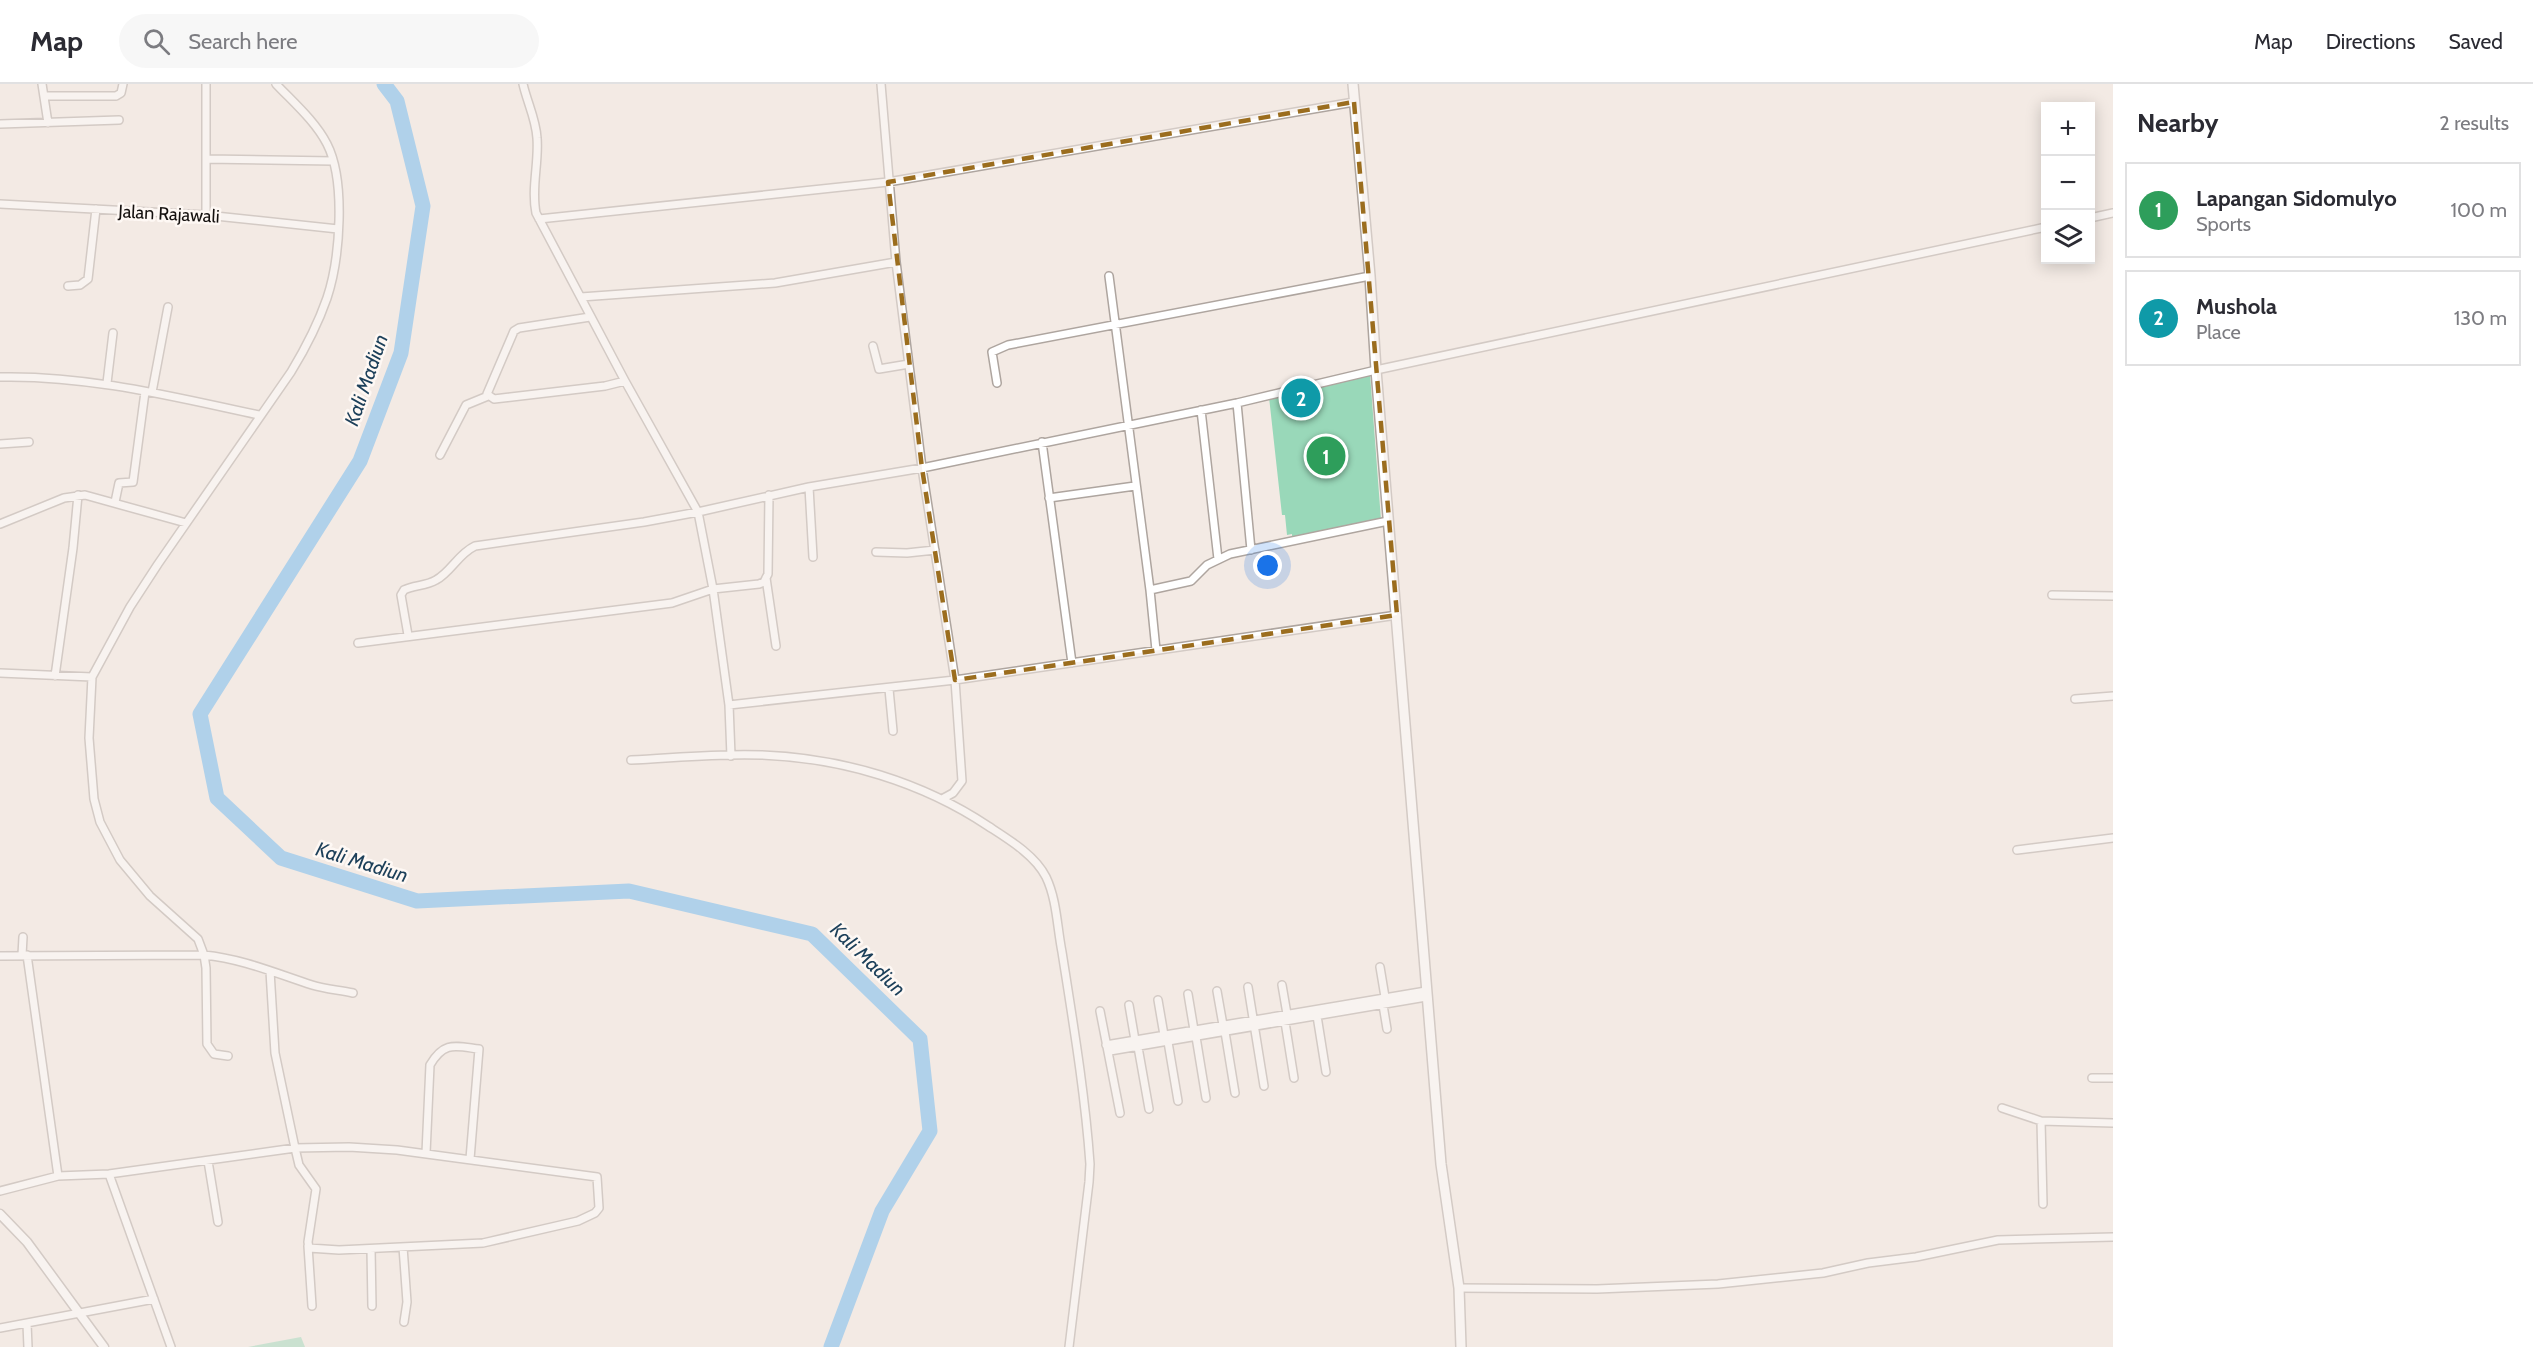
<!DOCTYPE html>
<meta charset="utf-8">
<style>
:root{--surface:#fff;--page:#f7f7f7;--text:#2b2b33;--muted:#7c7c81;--line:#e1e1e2;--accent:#9b6d1e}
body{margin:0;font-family:Cabin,sans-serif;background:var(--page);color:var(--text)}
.controls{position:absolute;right:18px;top:18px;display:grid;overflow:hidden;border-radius:0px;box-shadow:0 3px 15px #0003}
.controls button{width:54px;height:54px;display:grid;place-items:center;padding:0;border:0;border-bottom:2px solid var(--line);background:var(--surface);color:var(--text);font:30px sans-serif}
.you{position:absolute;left:1268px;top:482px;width:21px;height:21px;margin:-15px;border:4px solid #fff;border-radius:50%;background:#1a73e8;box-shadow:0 0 0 9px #1a73e833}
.badge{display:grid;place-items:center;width:39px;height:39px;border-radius:50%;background:var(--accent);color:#fff;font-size:20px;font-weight:700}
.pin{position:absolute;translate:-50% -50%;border:3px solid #fff;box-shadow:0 2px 6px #0006}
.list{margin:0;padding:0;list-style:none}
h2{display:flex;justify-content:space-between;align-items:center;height:78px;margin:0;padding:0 24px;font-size:26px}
h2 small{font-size:20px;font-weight:400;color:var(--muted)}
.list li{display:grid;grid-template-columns:39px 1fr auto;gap:18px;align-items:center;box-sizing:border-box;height:96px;margin:0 12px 12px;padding:0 12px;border:2px solid var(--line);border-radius:0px}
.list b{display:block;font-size:22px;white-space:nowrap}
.list p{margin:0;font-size:20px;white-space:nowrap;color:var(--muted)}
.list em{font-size:20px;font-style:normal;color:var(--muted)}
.icon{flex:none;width:33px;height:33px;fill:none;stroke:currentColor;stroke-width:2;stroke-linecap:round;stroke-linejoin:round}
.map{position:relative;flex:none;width:2113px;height:1263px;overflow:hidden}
header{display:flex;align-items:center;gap:36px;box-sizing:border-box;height:84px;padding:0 30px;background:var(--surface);border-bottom:2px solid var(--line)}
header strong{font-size:28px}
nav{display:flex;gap:33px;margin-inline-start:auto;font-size:21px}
.search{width:420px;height:54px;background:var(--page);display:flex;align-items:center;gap:15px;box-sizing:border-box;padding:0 21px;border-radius:33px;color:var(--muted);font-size:22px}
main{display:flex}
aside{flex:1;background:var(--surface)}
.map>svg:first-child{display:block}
.green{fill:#99d8b9}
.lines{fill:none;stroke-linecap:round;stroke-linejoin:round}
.river{stroke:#5fb4f1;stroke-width:15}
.minor-casing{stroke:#aea59f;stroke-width:10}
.tertiary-casing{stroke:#aea59f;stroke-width:11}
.secondary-casing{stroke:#aea59f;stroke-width:12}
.minor{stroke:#fff;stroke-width:7}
.tertiary{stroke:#fff;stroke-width:8}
.secondary{stroke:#fff;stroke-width:9}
.marked{fill:none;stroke:#9b6d1e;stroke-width:4.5;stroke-dasharray:12 8;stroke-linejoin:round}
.labels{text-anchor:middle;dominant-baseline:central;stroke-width:5;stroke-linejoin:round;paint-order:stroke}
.street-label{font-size:18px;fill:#15110f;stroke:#fef8f4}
.water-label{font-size:20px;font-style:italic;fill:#1d405a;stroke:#fef8f4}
</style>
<header>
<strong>Map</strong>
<div class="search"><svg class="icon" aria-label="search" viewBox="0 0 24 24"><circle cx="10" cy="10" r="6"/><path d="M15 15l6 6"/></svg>Search here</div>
<nav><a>Map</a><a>Directions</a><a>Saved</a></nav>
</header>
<main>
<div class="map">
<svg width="2113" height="1263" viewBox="0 0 2113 1263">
<rect width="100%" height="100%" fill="#f3eae4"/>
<path class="green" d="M 1370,290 L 1381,436 L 1292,456 L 1292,450 L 1287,451 L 1285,431 L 1282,431 L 1269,313 Z
M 301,1253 L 305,1263 L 248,1263 Z"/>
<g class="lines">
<path class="river" d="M 384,0 L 397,17 L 423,122 L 401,269 L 360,377 L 200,630 L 217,714 L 281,774 L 417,817 L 629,807 L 812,850 L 920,955 L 930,1047 L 882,1127 L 831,1263"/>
<defs>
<path id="minor" d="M 42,0 L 48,39
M 206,0 L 206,131
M 523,0 C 527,18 536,35 537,54 C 539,79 531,104 536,129 L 625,297 L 698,428 L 713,505 L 729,621 L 731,672
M 881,0 L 896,178 L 922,384 L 955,596 L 962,697 L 953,709 L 942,715
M 44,12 L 116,12 L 121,9 L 123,0
M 0,40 L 119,36
M 206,75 L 333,77
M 0,120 L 206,131 L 338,145
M 2090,134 L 2113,129
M 539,135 L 888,98 L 1354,18
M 1109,192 L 1150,506 L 1156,566
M 68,202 L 80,201 L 88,195 L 96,125
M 581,213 L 775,199 L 896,178
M 590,233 L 519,244 L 514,247 L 487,310 L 494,315 L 605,302 L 625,297
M 873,262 L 879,285 L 909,280
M 0,293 C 88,291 174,313 259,331
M 107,299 L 113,249
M 997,299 L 992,268 L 1008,261 L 1370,192
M 152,308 L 168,223
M 1237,319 L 1251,466
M 1201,326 L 1218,475
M 1042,358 L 1072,579
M 0,360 L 29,358
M 440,371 L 466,321 L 488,312
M 809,403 L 813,473
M 1049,414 L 1135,402
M 115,418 L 119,399 L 133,398 L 145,308
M 0,440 L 64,414 L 85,411 L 186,439
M 876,468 L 907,469 L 935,466
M 766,494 L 776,562
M 1150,506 L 1191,497 L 1207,481 L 1230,470 L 1388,437
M 2052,511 L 2113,512
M 408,551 L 401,511 L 404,506 C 414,501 426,502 436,496 C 451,488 458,470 475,462 L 644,438 L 698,428 L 809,403 L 922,384 L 1237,319 L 1376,286 L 2046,143
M 358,559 L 672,519 L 713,505 L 759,500 L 764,498 L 768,490 L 769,411
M 0,589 L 92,593
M 55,592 L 73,464 L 78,411
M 889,605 L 893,647
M 2075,615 L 2113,612
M 729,621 L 955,596 L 1397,531
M 631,676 C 674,674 719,669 762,671 C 842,674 922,698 988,742 C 1008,755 1035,771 1046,793 C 1057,816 1057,843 1062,868 C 1073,938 1085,1009 1090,1080 L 1089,1098 L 1069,1263
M 2017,766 L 2113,754
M 22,871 L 23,853
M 27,871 L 58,1092
M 0,872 L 204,871 C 243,875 275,889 312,901 C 325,905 339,906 353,909
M 1380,883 L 1385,913
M 1282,901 L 1287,930
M 1248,903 L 1264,1002
M 1217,907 L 1223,941
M 1188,910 L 1194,946
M 1158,916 L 1164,951
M 1129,921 L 1135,956
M 1383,921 L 1387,945
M 1100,927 L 1120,1029
M 1317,932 L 1326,988
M 1285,938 L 1294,994
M 1225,948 L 1235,1009
M 1196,953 L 1206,1014
M 1168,958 L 1178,1017
M 1106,961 L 1426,907
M 1138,963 L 1149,1025
M 1110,967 L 1426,913
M 228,972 L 214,970 L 207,960 L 206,884 L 204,871 L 198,855 L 150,812 L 120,776 L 100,738 L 94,715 L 89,654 L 92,593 L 130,523 L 158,480 L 291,288 C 305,265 318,240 327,214 C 340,175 346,97 327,60 C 315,37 294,19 276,0
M 2092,994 L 2113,994
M 2002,1024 L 2041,1037 L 2113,1039
M 2041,1037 L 2043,1120
M 426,1069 L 430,981 C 444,957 455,962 479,965 L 470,1075
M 208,1077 L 218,1138
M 109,1090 L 171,1263
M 0,1107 L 58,1092 L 109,1090 L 295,1064 L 349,1063 L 397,1066 L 597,1093 L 599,1124 L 595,1129 L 578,1137 L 483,1159 L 339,1166 L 309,1164 L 308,1158 L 316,1105 L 299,1081 L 295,1064 L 275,969 L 270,887
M 308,1162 L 312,1222
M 403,1163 L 407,1218 L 404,1238
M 371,1165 L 372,1222
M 1459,1204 L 1597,1205 L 1718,1200 L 1823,1189 L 1868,1179 L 1916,1173 L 1998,1156 L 2113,1153
M 27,1240 L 28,1263
M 0,1244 L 154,1215"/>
<path id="tertiary" d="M 0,1130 L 27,1158 L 104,1263"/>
<path id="secondary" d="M 1353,0 L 1370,192 L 1376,286 L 1441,1080 L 1459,1204 L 1461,1263"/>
</defs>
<use href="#minor" class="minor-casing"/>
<use href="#tertiary" class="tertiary-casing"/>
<use href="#secondary" class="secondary-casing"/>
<use href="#minor" class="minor"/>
<use href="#tertiary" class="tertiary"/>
<use href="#secondary" class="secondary"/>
</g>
<path d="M0 0H2113V1263H0ZM 1354,18 L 1397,531 L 955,596 L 922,384 L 888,98 Z" fill="#f3eae4" fill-opacity=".55" fill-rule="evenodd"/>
<path class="marked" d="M 1354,18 L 1397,531 L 955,596 L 922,384 L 888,98 Z"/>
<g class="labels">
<g class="street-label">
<text transform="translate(169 130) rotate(3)">Jalan Rajawali</text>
</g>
<g class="water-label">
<text transform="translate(366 296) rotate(-71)">Kali Madiun</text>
<text transform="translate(362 778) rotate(17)">Kali Madiun</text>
<text transform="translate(868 875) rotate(44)">Kali Madiun</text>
</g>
</g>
</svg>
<div class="controls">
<button>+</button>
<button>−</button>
<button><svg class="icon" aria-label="layers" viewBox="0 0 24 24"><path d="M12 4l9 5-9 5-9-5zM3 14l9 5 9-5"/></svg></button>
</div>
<div class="you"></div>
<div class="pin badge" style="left:1326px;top:372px;background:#2e9e5b">1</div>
<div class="pin badge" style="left:1301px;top:314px;background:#0f9aa8">2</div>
</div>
<aside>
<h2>Nearby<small>2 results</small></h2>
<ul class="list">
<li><span class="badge" style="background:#2e9e5b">1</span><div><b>Lapangan Sidomulyo</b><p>Sports</p></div><em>100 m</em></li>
<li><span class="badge" style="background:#0f9aa8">2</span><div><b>Mushola</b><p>Place</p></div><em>130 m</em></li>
</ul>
</aside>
</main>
